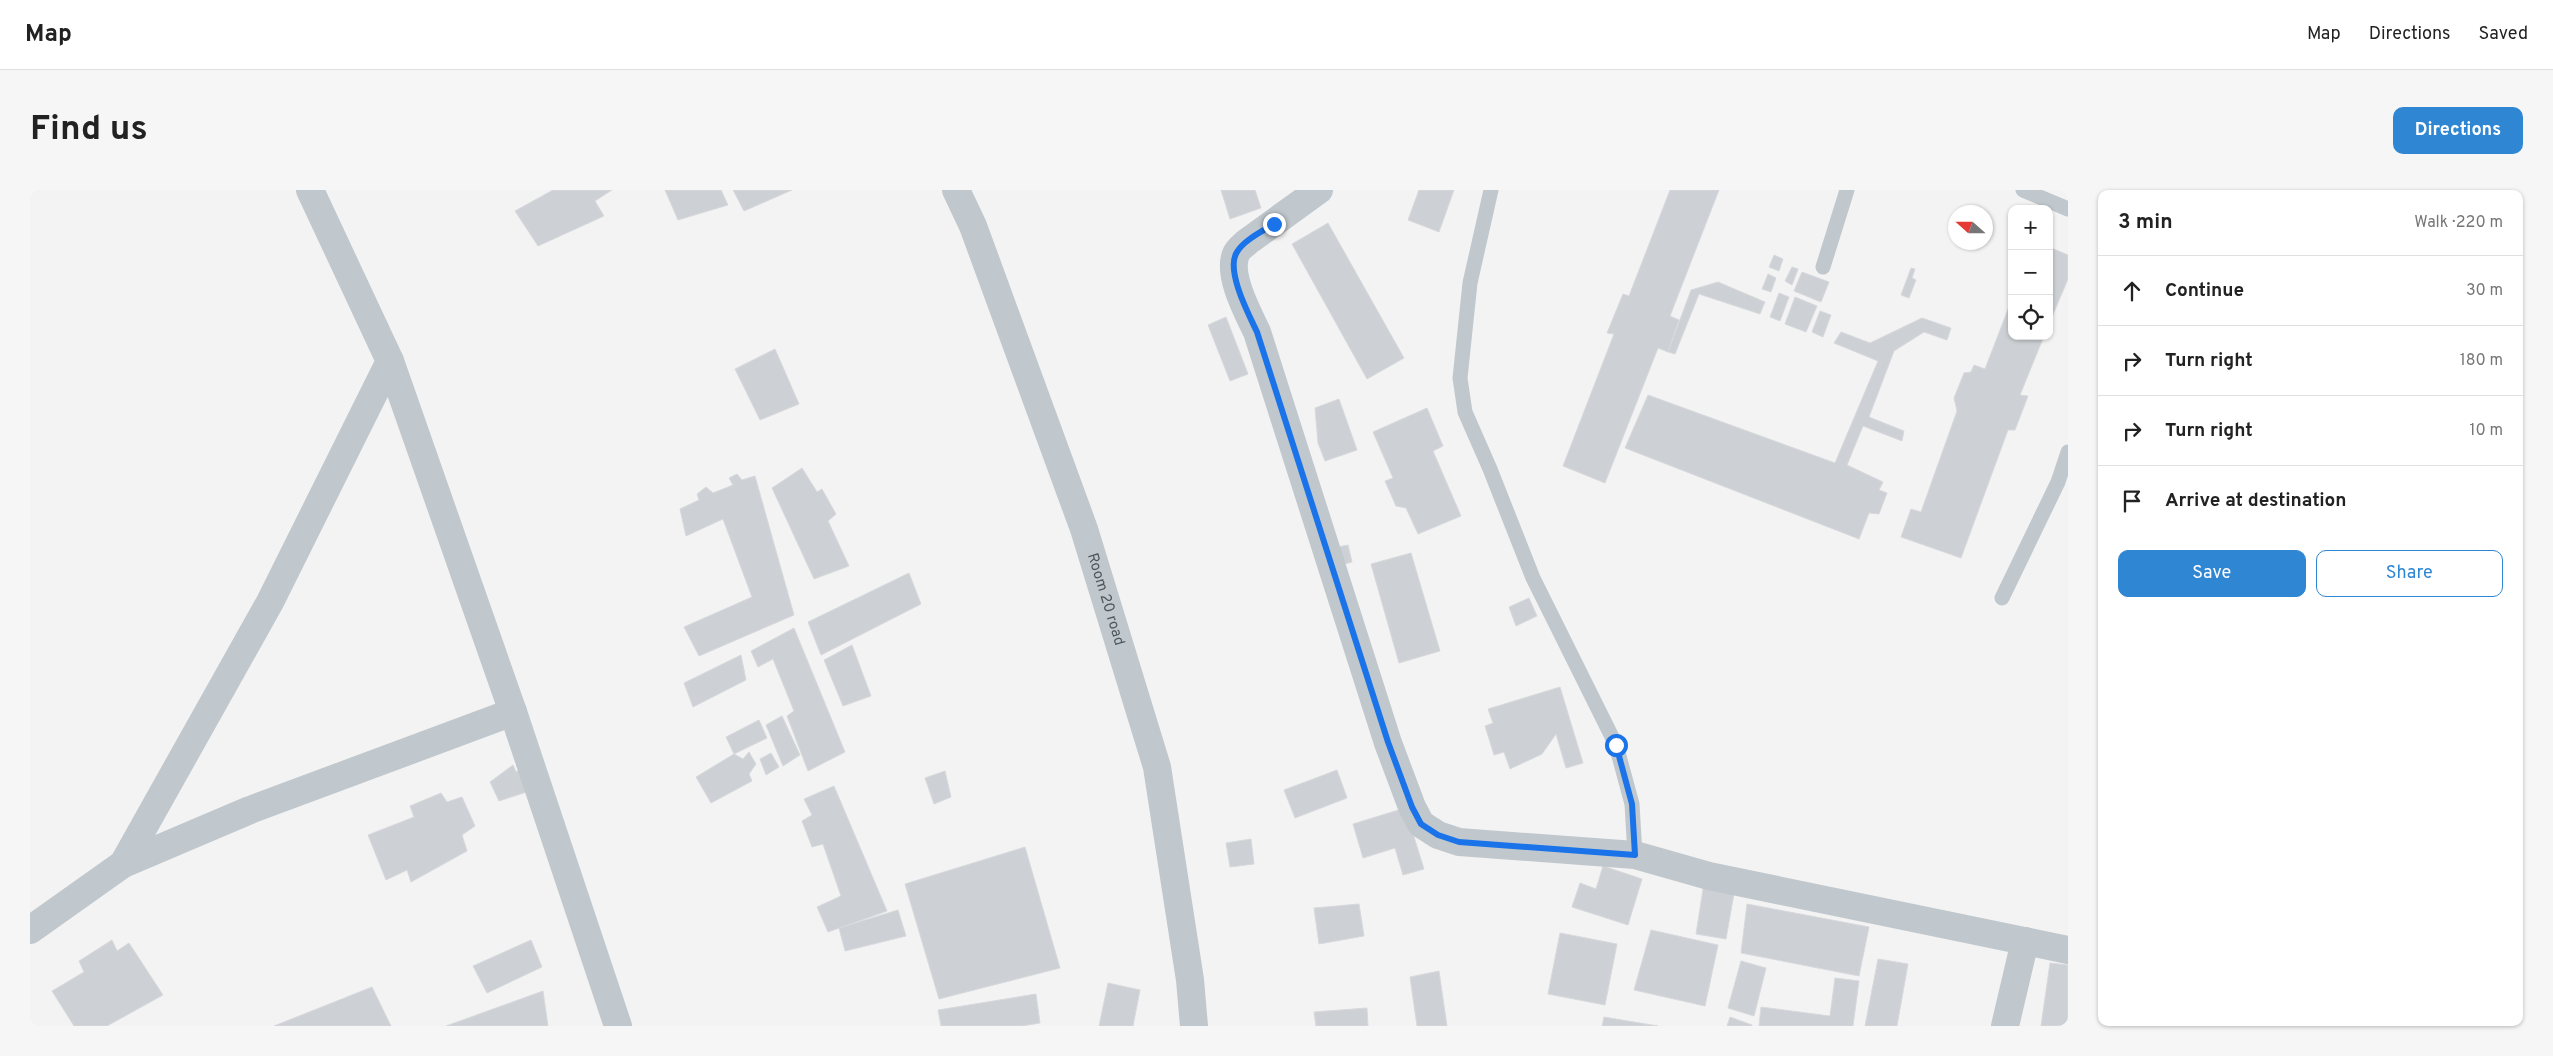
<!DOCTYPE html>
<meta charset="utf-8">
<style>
:root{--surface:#fff;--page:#f6f6f6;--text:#222;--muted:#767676;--line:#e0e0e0;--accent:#2f86d2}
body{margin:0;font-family:Overpass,sans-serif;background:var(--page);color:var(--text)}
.controls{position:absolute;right:15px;top:15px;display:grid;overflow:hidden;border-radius:10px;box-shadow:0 1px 4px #0004}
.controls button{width:45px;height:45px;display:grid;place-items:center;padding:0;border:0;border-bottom:1px solid var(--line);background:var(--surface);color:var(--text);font:25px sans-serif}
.compass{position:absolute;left:1918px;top:15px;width:45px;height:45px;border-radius:50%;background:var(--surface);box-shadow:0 1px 4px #0004;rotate:291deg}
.stop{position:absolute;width:15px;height:15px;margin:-11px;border:4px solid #1a73e8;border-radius:50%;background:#fff}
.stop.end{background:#1a73e8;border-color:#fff;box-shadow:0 1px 5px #0008}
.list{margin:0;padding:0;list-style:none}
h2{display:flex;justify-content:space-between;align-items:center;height:65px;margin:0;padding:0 20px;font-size:21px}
h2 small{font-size:16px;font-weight:400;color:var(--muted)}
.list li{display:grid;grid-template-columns:32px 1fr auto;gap:15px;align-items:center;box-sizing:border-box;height:70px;padding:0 20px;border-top:1px solid var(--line)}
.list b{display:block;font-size:19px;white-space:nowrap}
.list em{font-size:16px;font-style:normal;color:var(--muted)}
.actions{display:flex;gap:10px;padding:15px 20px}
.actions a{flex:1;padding:11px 0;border:1px solid var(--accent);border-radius:10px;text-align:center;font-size:18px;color:var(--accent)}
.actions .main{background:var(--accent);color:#fff}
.icon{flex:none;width:28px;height:28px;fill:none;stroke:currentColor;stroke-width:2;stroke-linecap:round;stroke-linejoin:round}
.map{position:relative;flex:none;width:2038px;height:836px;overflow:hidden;border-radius:10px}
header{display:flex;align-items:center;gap:30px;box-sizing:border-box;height:70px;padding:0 25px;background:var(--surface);border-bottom:1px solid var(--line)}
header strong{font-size:24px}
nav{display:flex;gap:28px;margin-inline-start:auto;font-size:18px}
.intro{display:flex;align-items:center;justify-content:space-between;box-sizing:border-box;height:120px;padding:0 30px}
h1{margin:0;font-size:35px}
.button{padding:12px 22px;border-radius:10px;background:var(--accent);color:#fff;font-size:18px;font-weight:700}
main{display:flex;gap:30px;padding:0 30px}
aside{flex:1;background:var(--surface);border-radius:10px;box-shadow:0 1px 4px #0004}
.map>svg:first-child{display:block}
.building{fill:#cdd0d4;stroke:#d7d9dd}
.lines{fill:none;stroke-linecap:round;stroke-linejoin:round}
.lane{stroke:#c0c8cd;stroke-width:15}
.street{stroke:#c0c8cd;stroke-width:28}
.route{stroke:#1a73e8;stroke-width:6}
.labels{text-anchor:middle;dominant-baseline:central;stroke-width:5;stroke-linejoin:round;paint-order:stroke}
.street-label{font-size:15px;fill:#4c575e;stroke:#fff}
</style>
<header>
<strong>Map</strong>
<nav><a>Map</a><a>Directions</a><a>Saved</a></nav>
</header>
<div class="intro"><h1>Find us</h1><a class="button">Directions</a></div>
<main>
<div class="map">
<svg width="2038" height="836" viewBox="0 0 2038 836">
<rect width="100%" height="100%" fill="#f4f3f3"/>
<path class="building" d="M 523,0 L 582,0 L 565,11 L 574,26 L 508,56 L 485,21 Z
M 635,0 L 691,0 L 698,15 L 648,30 Z
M 703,0 L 762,0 L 714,21 Z
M 1191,0 L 1225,0 L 1231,18 L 1200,29 Z
M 1389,0 L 1424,0 L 1409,42 L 1378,30 Z
M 1640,0 L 1689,0 L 1640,126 L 1649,130 L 1638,162 L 1628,158 L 1575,293 L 1533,276 L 1584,144 L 1577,143 L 1593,104 L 1599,106 Z
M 1298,33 L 1374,168 L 1337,189 L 1262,54 Z
M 2019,57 L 2038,65 L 2038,89 L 2019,134 Z
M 1744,65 L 1753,69 L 1749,81 L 1739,77 Z
M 1762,77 L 1768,79 L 1762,95 L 1755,91 Z
M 1881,78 L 1885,79 L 1882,88 L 1886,90 L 1879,108 L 1871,105 Z
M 1772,82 L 1799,92 L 1791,112 L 1764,101 Z
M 1738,84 L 1746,88 L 1741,102 L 1732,99 Z
M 1688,92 L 1735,112 L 1730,124 L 1669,104 L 1645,164 L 1638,162 L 1661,100 Z
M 1749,103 L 1759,107 L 1750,131 L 1740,127 Z
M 1765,107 L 1787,116 L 1776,142 L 1755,134 Z
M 1982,109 L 1982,146 L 2014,146 L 1990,205 L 1998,206 L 1985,240 L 1978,240 L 1931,368 L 1871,347 L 1881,319 L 1891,322 L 1927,221 L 1924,208 L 1934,183 L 1941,182 L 1944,175 L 1955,179 Z
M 1790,121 L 1801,125 L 1793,147 L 1782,142 Z
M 1196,127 L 1218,184 L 1200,191 L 1178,135 Z
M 1892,128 L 1921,138 L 1917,150 L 1894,142 L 1864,161 L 1839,227 L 1874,241 L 1872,251 L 1833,236 L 1817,275 L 1853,292 L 1849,300 L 1857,303 L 1849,324 L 1839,323 L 1829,349 L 1595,258 L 1618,205 L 1805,273 L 1848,171 L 1804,153 L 1811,142 L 1840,153 Z
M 745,159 L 769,214 L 730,230 L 705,179 Z
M 1309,209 L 1327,260 L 1295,271 L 1288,253 L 1285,218 Z
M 1397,218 L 1413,256 L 1403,261 L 1431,326 L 1388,344 L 1376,318 L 1366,316 L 1355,291 L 1363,288 L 1343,242 Z
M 772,278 L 787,302 L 792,299 L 806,324 L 798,331 L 819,376 L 784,389 L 742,298 Z
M 707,284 L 712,290 L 725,286 L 764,425 L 669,466 L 654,437 L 722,407 L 693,329 L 656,346 L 650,319 L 669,310 L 667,304 L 676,297 L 683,303 L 703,295 L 699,288 Z
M 1318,355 L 1322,372 L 1307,376 L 1303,358 Z
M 1381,363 L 1410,461 L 1369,473 L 1341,374 Z
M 879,383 L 891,414 L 791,465 L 778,432 Z
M 1499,408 L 1507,426 L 1486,436 L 1479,417 Z
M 764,438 L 815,562 L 778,581 L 757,526 L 764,521 L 743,469 L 728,477 L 721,461 Z
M 822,455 L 841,506 L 813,516 L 794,470 Z
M 711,465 L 716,490 L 663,517 L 654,493 Z
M 1530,497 L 1553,573 L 1536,578 L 1526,544 L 1512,564 L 1480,579 L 1474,562 L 1464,565 L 1455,536 L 1463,533 L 1458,519 Z
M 752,526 L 770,565 L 753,576 L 736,535 Z
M 729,530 L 737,548 L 704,564 L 696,547 Z
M 719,562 L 726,574 L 719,584 L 722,591 L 681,613 L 666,587 L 704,564 L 713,569 Z
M 741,563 L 749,577 L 736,585 L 730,569 Z
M 483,575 L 486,582 L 495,577 L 503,600 L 469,611 L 460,592 Z
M 1307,580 L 1317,608 L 1265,628 L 1254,600 Z
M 915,581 L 921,607 L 904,614 L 895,588 Z
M 804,596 L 857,721 L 798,742 L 787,717 L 811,706 L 793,654 L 782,657 L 772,631 L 782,625 L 774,609 Z
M 411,603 L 417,612 L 432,607 L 445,636 L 432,645 L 437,661 L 381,692 L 377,680 L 356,690 L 338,645 L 384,627 L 380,616 Z
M 1375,618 L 1394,679 L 1373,685 L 1365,658 L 1333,668 L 1323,634 Z
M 1221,649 L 1224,674 L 1200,677 L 1196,653 Z
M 995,657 L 1030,778 L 909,809 L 875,694 Z
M 1573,676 L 1612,689 L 1598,735 L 1542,717 L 1550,693 L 1566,699 Z
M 1674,693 L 1705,698 L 1696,749 L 1666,744 Z
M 1329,714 L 1334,746 L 1289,754 L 1284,718 Z
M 1717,714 L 1839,737 L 1829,786 L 1711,763 Z
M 868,720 L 876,746 L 815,761 L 809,738 Z
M 1621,740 L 1688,755 L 1675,816 L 1604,800 Z
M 1530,743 L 1587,754 L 1575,815 L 1518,804 Z
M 82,750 L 87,761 L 99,753 L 133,805 L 77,836 L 44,836 L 22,801 L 54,782 L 49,771 Z
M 501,750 L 512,777 L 457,803 L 443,776 Z
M 1848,769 L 1878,774 L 1867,836 L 1835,836 Z
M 1711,771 L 1736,778 L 1724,826 L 1698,818 Z
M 2020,773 L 2038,775 L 2038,836 L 2011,836 Z
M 1409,781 L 1417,836 L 1387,836 L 1380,787 Z
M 1805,788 L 1829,791 L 1823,836 L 1729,836 L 1731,817 L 1800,826 Z
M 1078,793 L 1110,800 L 1103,836 L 1069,836 Z
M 342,797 L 361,836 L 244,836 Z
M 513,801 L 518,836 L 416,836 Z
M 1006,804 L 1010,833 L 992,836 L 911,836 L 908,820 Z
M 1337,818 L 1338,836 L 1286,836 L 1284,822 Z
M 1574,827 L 1628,836 L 1572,836 Z
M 1700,827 L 1722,835 L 1722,836 L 1697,836 Z"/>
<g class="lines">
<path class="lane" d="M 1461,0 L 1440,93 L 1430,188 L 1435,222 L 1460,279 L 1503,388 L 1586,555 L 1602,614 L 1605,665
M 1993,0 L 2038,19
M 1793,77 L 1817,0
M 1972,408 L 2028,292 L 2038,262"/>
<g class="street">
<path d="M 280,0 L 360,171 L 483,522 L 588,836"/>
<path id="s1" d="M 926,0 L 943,36 L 1054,339 L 1127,577 L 1160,790 L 1164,836"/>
<path d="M 1289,0 L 1217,52 C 1213,56 1208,59 1206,64 C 1197,85 1218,123 1227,142 L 1358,553 L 1382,617 L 1391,634 L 1408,645 L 1429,652 L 1605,665 L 1679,686 L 2038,760"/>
<path d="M 93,674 L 220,620 L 483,522"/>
<path d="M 0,740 L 93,674 L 240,412 L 360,171"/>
<path d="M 1975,836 L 1995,751"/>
</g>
</g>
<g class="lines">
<path class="route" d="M 1244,34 C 1233,41 1214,50 1207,62 C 1195,80 1219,125 1227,142 L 1358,552 L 1382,617 L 1391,634 L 1408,645 L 1429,652 L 1605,665 L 1602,614 L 1586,555"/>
</g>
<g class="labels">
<g class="street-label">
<text stroke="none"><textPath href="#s1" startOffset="436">Room 20 road</textPath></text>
</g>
</g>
</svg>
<div class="controls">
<button>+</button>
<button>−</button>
<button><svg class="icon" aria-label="locate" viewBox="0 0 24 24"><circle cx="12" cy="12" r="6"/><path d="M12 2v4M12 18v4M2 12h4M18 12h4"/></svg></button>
</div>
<svg class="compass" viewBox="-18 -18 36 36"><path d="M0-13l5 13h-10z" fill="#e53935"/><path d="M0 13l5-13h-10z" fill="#767676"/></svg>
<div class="stop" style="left:1586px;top:555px"></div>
<div class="stop end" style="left:1244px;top:34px"></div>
</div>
<aside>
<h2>3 min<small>Walk · 220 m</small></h2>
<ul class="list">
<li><svg class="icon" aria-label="ahead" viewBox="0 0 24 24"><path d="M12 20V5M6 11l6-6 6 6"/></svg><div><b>Continue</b></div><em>30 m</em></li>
<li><svg class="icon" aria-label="right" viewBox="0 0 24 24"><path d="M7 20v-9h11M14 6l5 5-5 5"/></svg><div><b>Turn right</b></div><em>180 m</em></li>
<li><svg class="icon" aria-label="right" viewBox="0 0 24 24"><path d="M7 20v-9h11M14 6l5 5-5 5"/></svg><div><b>Turn right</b></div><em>10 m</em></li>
<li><svg class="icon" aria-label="arrive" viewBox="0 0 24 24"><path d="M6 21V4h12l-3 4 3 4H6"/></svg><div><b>Arrive at destination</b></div></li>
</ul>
<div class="actions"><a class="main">Save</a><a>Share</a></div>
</aside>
</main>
